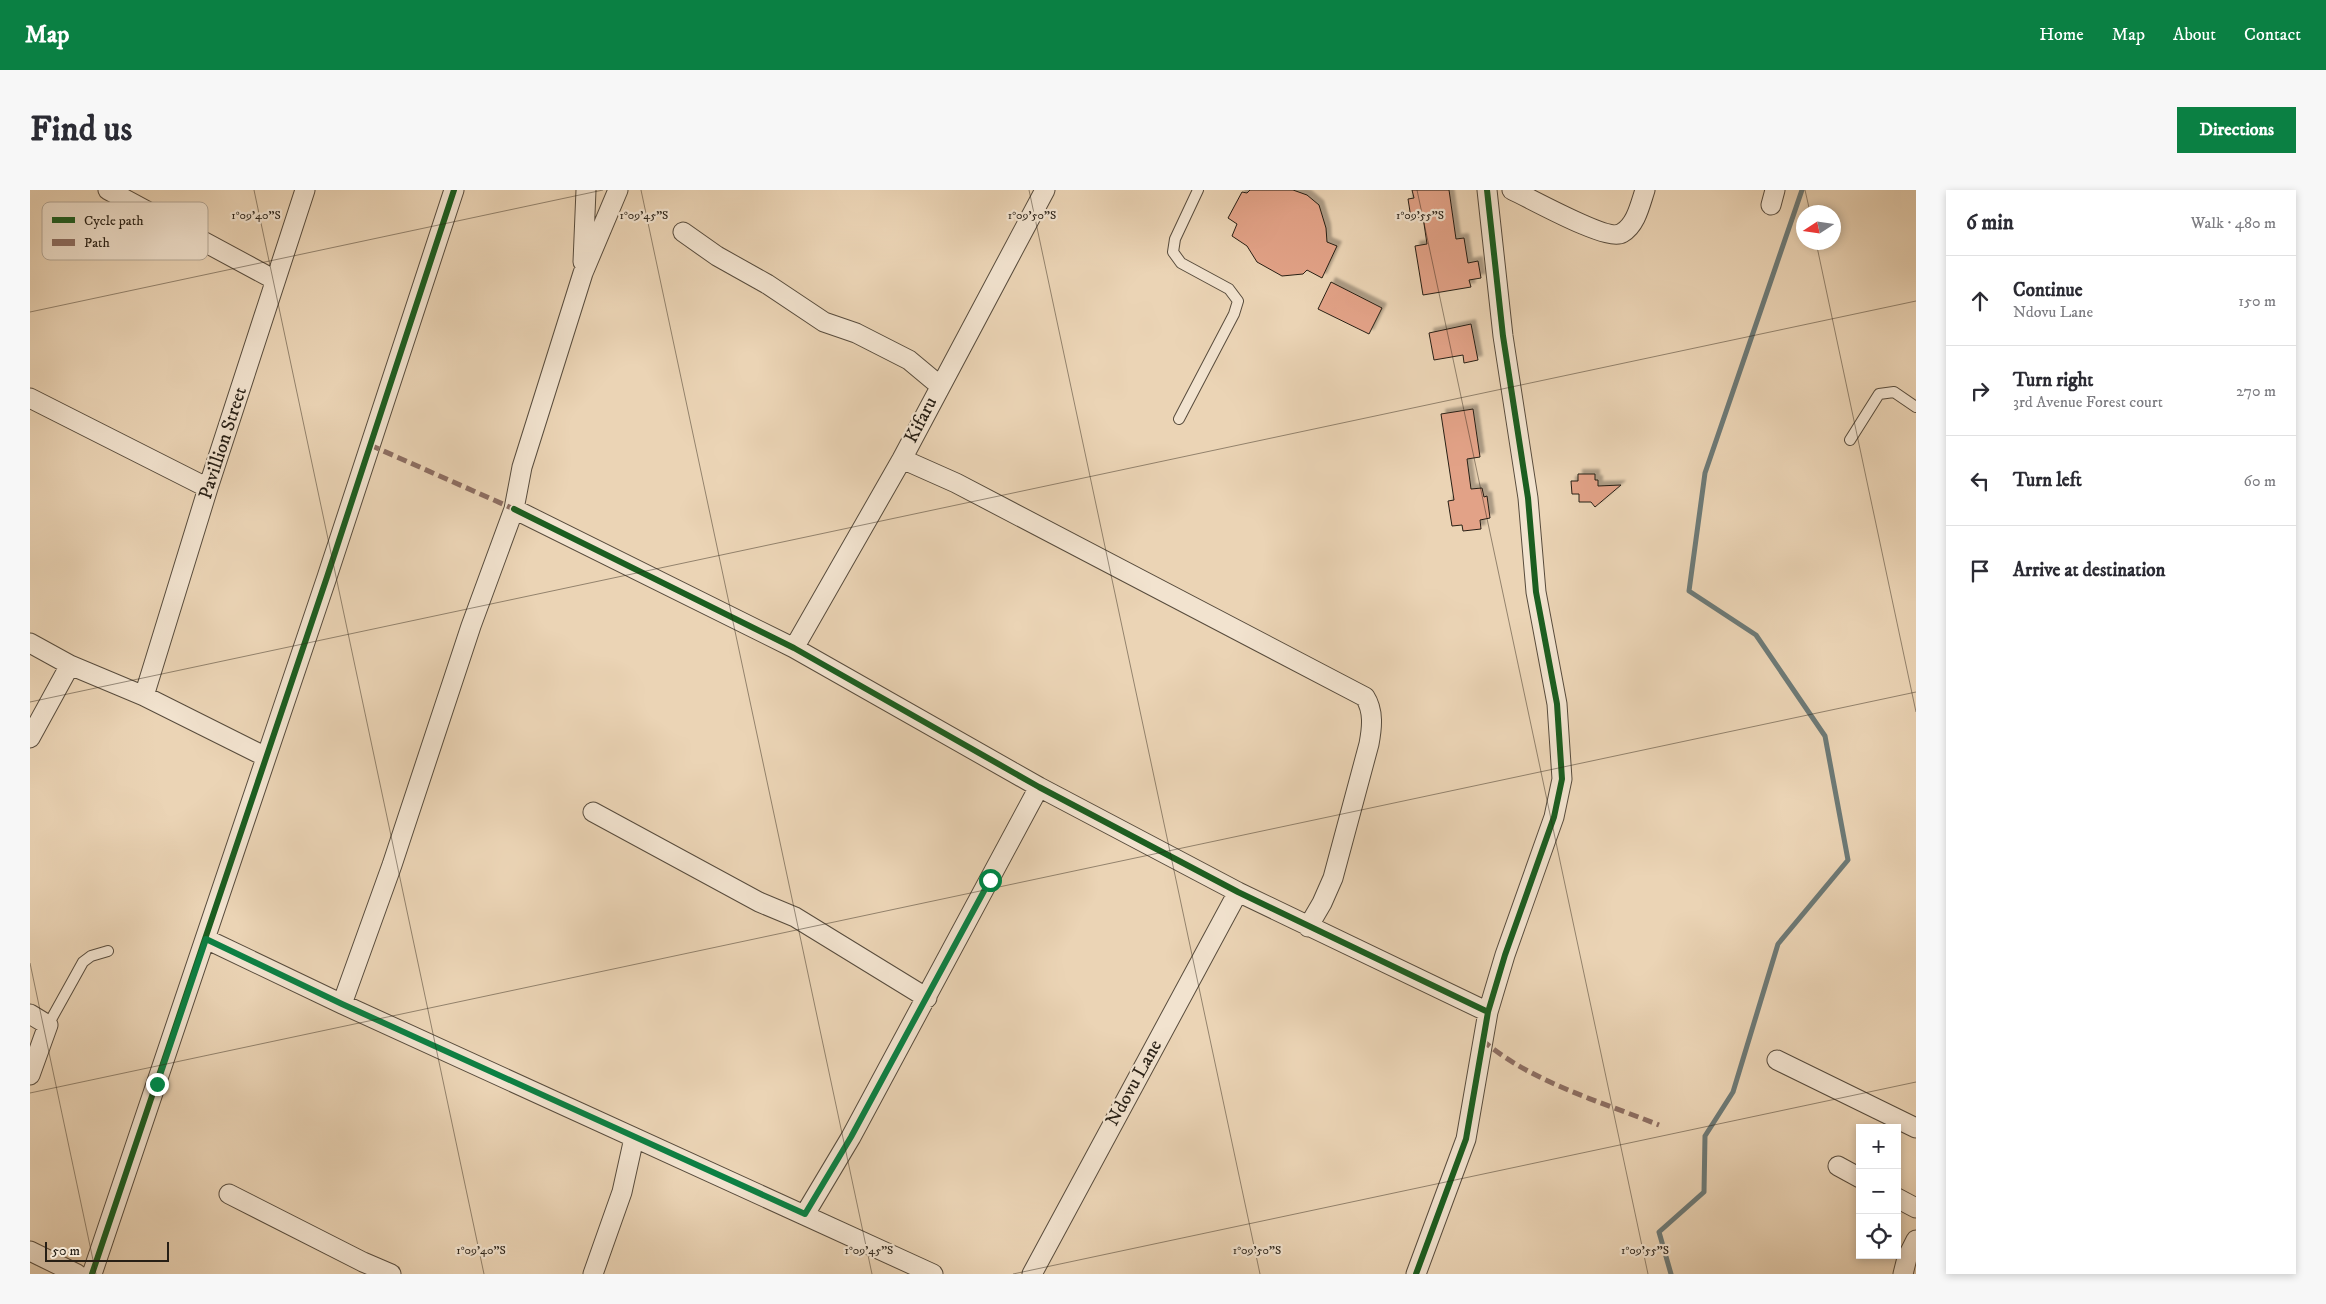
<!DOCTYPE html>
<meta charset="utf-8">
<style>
:root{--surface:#fff;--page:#f7f7f7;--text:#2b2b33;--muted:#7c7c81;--line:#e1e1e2;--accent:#0b8043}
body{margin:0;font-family:"IM FELL DW Pica",serif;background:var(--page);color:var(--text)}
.controls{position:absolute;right:15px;bottom:15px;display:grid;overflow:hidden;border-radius:0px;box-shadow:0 2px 8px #0003}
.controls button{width:45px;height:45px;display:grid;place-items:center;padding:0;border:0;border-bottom:1px solid var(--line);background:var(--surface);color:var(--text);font:25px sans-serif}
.compass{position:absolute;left:1766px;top:15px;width:45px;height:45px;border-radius:50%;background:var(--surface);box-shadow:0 2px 8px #0003;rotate:258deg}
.scale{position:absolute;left:15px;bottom:12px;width:124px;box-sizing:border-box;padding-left:5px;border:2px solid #271f15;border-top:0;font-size:14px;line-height:18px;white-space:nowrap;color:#271f15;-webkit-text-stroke:4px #f2e3cf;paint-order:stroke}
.stop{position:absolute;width:15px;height:15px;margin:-11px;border:4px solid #0b8043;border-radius:50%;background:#fff}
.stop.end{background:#0b8043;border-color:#fff;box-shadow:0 1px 5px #0008}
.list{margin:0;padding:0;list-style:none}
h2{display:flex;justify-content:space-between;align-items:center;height:65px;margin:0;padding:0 20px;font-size:21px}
h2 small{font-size:16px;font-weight:400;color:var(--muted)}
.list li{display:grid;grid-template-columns:32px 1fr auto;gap:15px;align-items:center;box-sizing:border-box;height:90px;padding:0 20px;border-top:1px solid var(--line)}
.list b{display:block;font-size:19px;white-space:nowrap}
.list p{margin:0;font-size:16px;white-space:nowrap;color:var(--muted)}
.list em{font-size:16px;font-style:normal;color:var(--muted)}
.icon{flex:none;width:28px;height:28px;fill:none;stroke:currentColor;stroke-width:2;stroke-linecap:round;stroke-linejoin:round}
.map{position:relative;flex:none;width:1886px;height:1084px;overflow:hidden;border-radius:0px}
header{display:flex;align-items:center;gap:30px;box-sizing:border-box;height:70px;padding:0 25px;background:var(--accent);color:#fff}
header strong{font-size:24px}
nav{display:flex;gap:28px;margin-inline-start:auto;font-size:18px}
.intro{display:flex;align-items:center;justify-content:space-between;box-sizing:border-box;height:120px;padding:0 30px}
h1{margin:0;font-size:35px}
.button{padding:12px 22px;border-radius:0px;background:var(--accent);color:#fff;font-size:18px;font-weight:700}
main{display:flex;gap:30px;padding:0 30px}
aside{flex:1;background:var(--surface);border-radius:0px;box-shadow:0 2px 8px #0003}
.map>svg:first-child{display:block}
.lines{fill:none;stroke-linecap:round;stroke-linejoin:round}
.stream{stroke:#6d7a77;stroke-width:5}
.building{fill:#e2a287;stroke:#271f15;filter:url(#shadow)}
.service-casing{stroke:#584c3d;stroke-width:12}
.minor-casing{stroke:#584c3d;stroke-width:21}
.service{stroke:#f2e3cf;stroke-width:10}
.minor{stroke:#f2e3cf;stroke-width:19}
.quiet{stroke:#8d6e63;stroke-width:5;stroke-dasharray:10 5;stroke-linecap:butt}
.cycleway-casing{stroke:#f2e3cf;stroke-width:9}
.cycleway{stroke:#1b5e20;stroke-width:6}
.route{stroke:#0b8043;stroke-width:6}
.ticks{fill:none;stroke:#271f15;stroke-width:1;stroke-opacity:0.45}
.labels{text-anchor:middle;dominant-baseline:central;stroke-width:4.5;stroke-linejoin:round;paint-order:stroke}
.street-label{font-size:19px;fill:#271f15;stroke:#f2e3cf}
.key{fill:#f2e3cf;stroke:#b5a897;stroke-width:1}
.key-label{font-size:14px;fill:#271f15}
.ticks-label{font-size:12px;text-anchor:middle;fill:#271f15;stroke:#f2e3cf;stroke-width:4.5;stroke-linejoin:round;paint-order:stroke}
</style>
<header>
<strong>Map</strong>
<nav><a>Home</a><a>Map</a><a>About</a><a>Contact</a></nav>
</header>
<div class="intro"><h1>Find us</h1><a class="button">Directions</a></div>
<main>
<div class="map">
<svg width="1886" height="1084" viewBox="0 0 1886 1084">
<defs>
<filter id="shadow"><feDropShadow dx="4.5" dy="-4.5" stdDeviation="1" flood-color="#0004"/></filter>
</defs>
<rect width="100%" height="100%" fill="#ebd4b5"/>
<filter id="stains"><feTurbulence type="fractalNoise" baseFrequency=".004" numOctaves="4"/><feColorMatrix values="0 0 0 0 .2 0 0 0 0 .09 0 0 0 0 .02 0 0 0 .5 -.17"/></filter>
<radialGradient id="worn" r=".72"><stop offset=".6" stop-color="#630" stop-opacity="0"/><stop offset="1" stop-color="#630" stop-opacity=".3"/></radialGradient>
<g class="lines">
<path class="stream" d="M 1641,1084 L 1629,1042 L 1674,1002 L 1675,946 L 1703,902 L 1748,754 L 1818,670 L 1795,546 L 1726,445 L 1659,401 L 1675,283 L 1772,0"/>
</g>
<path class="building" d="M 1220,0 L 1263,0 L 1277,5 L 1289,15 L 1296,38 L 1297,52 L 1307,56 L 1292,88 L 1277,80 L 1273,84 L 1252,86 L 1227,72 L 1217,56 L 1202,46 L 1207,34 L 1198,28 L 1212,2 L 1217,3 Z
M 1382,0 L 1419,0 L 1426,49 L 1434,48 L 1438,73 L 1448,71 L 1451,88 L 1439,90 L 1441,97 L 1393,105 L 1385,56 L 1397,54 L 1393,27 L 1381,28 L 1378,9 L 1384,8 Z
M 1301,92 L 1352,118 L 1339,144 L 1288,119 Z
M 1441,134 L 1448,170 L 1434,173 L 1433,165 L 1404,170 L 1399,143 Z
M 1443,219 L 1450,267 L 1437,269 L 1441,299 L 1452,298 L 1454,307 L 1457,306 L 1460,328 L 1450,330 L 1451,339 L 1433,341 L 1432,335 L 1422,336 L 1418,311 L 1424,310 L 1411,224 Z
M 1548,284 L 1565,284 L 1565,290 L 1568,290 L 1568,296 L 1591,295 L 1565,317 L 1561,312 L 1549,312 L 1549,304 L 1542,304 L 1541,291 L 1548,291 Z"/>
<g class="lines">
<defs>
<path id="service" d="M 1149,229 L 1204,124 L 1208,111 L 1199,99 L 1151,73 L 1143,62 L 1145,49 L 1168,0
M 1820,250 L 1849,204 L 1864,202 L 1886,217
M 18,835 L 53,772 L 61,766 L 78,761"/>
<path id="minor" d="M 78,0 L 245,90
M 1482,0 C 1500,8 1577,52 1592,43 C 1606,35 1610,15 1615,0
M 1741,15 L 1745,0
M 653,42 L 687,66 L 737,94 L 794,132 L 826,143 L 879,170 L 909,195
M 553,72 L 556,0
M 0,208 L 178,298
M 872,269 L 926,293 L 1335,507 C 1344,521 1342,538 1339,554 L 1303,688 L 1292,713 L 1278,737
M 484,319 L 764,458 L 1009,597 L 1208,702 L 1458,822
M 0,453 L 40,475 L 114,506 L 236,567
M 764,458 L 872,269 L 1015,0
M 114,506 L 178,298 L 275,0
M 0,548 L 40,475
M 563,622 L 729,712 L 765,727 L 897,808
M 176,749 L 312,814 L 903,1084
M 312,814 L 362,675 L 441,436 L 484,319 L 492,277 L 553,83 L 588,0
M 0,824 L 18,835 L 0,885
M 1747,870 L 1886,938
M 1808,976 L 1830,988
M 199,1004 L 333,1072 L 361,1084
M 1867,1008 L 1886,1018
M 775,1024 L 821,947 L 1009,597
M 0,1061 L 47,1084
M 62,1084 L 297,387 L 424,0
M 563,1084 L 592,1002 L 604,948
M 1002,1084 L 1208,702
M 1386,1084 L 1436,949 L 1458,822 L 1475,765 L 1524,627 L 1532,589 L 1527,514 L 1506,402 L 1498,308 L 1473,146 L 1457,0
M 1873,1084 L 1877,1068 L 1886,1050"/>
</defs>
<use href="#service" class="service-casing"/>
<use href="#minor" class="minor-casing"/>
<use href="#service" class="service"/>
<use href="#minor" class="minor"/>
<path class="quiet" d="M 340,255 L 484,319
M 1452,850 C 1501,892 1569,911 1629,935"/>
<defs>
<path id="cycleway" d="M 484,319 L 764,458 L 1009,597 L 1208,702 L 1458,822
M 62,1084 L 297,387 L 424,0
M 1386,1084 L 1436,949 L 1458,822 L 1475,765 L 1524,627 L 1532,589 L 1527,514 L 1506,402 L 1498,308 L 1473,146 L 1457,0"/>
</defs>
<use href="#cycleway" class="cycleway-casing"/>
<use href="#cycleway" class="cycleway"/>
</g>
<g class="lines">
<path class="route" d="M 127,894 L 176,749 L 312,814 L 775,1024 L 821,947 L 960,690"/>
</g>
<path class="ticks" d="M 224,0 L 454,1084M 611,0 L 842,1084M 999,0 L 1230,1084M 1387,0 L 1618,1084M 1775,0 L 1780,22M 1786,52 L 1886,522M 0,122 L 573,0M 0,512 L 1886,111M 0,773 L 66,1084M 0,903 L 1886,502M 983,1084 L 1886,892"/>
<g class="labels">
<g class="street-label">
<text transform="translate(891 230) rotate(-63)">Kifaru</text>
<text transform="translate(193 253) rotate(-72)">Pavillion Street</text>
<text transform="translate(1104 893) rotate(-61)">Ndovu Lane</text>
</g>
</g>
<rect x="12" y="12" width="166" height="58" rx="8" class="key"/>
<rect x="22" y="27" width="23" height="6" fill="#1b5e20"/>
<rect x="22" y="49" width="23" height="7" fill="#8d6e63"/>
<g class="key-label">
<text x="54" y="35">Cycle path</text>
<text x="54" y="57">Path</text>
</g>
<g class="ticks-label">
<text x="226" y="29">1°09'40"S</text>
<text x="614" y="29">1°09'45"S</text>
<text x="1002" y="29">1°09'50"S</text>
<text x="1390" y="29">1°09'55"S</text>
<text x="451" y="1064">1°09'40"S</text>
<text x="839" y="1064">1°09'45"S</text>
<text x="1227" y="1064">1°09'50"S</text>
<text x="1615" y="1064">1°09'55"S</text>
</g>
<rect width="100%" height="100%" filter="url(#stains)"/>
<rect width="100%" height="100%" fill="url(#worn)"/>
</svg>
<div class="controls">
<button>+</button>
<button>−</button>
<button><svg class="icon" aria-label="locate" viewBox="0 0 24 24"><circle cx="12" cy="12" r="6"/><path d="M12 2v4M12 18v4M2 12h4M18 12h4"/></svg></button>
</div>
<svg class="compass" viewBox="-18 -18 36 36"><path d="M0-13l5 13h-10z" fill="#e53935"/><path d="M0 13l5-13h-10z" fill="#7c7c81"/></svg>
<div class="scale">50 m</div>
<div class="stop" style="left:960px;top:690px"></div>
<div class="stop end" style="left:127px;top:894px"></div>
</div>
<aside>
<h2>6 min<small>Walk · 480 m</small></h2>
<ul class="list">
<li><svg class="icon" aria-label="ahead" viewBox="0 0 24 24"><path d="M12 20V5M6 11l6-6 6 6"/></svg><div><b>Continue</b><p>Ndovu Lane</p></div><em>150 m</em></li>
<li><svg class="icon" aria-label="right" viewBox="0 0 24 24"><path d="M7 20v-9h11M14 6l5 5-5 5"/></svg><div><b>Turn right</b><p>3rd Avenue Forest court</p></div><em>270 m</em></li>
<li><svg class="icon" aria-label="left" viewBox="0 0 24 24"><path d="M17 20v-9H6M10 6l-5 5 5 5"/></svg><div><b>Turn left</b></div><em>60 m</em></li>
<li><svg class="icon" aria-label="arrive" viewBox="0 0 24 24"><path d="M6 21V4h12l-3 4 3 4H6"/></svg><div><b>Arrive at destination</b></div></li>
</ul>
</aside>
</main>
